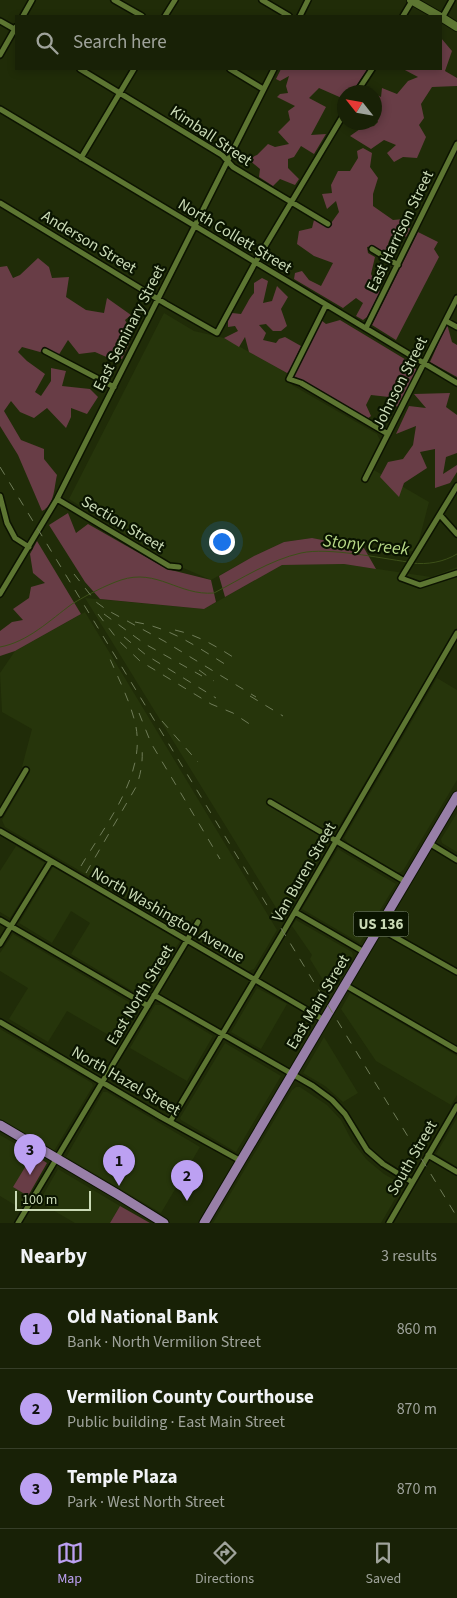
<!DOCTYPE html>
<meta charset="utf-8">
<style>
:root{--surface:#182106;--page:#212910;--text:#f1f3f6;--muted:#9fa39b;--line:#363e28;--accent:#bca0f2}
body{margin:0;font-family:"Source Sans 3",sans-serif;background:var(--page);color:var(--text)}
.compass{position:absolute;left:337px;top:85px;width:45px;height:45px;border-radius:50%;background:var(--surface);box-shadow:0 2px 8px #0003;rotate:301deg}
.scale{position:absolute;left:15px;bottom:12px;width:76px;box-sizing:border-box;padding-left:5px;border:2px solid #cadab6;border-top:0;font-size:14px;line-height:18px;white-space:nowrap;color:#cadab6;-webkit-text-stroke:4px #0a1400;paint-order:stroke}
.you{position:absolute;left:221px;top:541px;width:18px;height:18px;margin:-12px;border:4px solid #fff;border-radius:50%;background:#1a73e8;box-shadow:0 0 0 8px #1a73e833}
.badge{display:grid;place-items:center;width:32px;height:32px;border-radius:50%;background:var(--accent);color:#111;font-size:16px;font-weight:700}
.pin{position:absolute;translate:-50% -41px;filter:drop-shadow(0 1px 2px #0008)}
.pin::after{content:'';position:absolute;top:26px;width:18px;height:15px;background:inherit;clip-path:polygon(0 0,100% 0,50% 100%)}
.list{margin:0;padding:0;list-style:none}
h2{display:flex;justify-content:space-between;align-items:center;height:65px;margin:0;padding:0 20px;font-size:21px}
h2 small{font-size:16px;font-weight:400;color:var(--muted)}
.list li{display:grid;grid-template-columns:32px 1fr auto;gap:15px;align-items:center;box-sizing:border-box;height:80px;padding:0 20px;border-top:1px solid var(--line)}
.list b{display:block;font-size:19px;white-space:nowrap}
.list p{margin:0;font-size:16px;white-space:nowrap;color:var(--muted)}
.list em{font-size:16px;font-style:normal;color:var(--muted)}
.icon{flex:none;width:28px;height:28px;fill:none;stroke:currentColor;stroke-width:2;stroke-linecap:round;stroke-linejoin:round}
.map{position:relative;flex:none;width:457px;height:1223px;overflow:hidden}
.search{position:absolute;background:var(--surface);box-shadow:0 2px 8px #0003;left:15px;right:15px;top:15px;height:55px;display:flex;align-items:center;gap:12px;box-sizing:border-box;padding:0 18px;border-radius:0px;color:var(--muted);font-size:19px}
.sheet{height:305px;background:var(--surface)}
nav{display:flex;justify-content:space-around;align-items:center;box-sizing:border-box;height:70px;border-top:1px solid var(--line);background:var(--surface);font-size:14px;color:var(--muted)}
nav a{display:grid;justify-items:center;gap:2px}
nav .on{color:var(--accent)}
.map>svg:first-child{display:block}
.built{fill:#26350b}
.green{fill:#683d46}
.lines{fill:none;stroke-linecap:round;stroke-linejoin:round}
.stream{stroke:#3c4f18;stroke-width:1}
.street-casing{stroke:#0c1301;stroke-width:8}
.secondary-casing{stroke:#0c1301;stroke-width:10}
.primary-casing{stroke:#0c1301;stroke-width:11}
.street{stroke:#5d7632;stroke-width:5}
.secondary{stroke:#5d7632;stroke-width:8}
.primary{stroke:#987fa8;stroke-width:9}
.rail{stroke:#6f7c58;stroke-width:1;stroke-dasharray:9 9;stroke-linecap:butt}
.labels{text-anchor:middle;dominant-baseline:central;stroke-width:4.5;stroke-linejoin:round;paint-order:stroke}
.shield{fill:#0a1400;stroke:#909f7f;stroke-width:1}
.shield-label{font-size:15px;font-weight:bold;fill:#cadab6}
.street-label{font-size:16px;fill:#cadab6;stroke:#0a1400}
.water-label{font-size:18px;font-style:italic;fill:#b6d785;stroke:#0a1400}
</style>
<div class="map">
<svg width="457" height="1223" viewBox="0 0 457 1223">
<rect width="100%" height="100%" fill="#202c08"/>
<path class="built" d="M 164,313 L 194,331 L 224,338 L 287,373 L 292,385 L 377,434 L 380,440 L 367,466 L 429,502 L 416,552 L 349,539 L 344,544 L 312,538 L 284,542 L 254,556 L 211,580 L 172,563 L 69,499 Z
M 344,564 L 431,577 L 457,567 L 457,629 L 283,919 L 85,598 L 204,609 L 282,565 Z
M 85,612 L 277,930 L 254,969 L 248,971 L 196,939 L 203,926 L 192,919 L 184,932 L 5,827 L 2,820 L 30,772 L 22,767 L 32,729 L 2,712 L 0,673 L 15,651 Z
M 437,678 L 457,690 L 457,780 L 404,869 L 401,872 L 397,872 L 348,843 L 344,838 Z
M 457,813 L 457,852 L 442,843 L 441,839 Z
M 16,846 L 45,863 L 10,918 L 0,912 L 0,871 Z
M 338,849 L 396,884 L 360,943 L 302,909 Z
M 53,867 L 180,941 L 146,995 L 141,996 L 71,954 L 90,923 L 71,911 L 52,943 L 19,923 Z
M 296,920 L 352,952 L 353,956 L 331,993 L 310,959 L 312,955 L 292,926 Z
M 13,934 L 139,1008 L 119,1041 L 67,1011 L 48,1042 L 9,1019 L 28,988 L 0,971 L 0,953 Z
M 257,988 L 287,1004 L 261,1049 L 231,1032 Z
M 350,993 L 457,1056 L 457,1095 L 451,1105 L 376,1061 L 341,1009 Z
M 155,1005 L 162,1005 L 213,1036 L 187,1081 L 130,1048 Z
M 0,1029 L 92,1083 L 93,1086 L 54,1151 L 0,1119 Z
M 324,1037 L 358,1093 L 343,1102 L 325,1086 L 303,1073 Z
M 225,1043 L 281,1076 L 236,1152 L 181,1120 L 180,1118 Z
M 296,1087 L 300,1087 L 327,1105 L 341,1120 L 352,1141 L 367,1160 L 384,1174 L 400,1183 L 402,1187 L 381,1223 L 213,1223 L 292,1090 Z
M 103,1092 L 107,1092 L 200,1147 L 161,1213 L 66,1157 Z
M 457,1118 L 457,1167 L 436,1154 Z
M 0,1135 L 33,1154 L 14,1187 L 28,1196 L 20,1208 L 0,1196 Z
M 58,1169 L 120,1206 L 110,1223 L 75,1223 L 39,1202 Z"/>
<path class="green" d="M 441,38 L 452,51 L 445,71 L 457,78 L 457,86 L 432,87 L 421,104 L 424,118 L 419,125 L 426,137 L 417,158 L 403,157 L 394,162 L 387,153 L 396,145 L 384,140 L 371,149 L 350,136 L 360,129 L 374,126 L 378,122 L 375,115 L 375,94 L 381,97 L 382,88 L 397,94 L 408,81 L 418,77 L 403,69 L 441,69 Z
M 281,69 L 367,70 L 352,92 L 344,92 L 344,99 L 319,88 L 309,98 L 326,107 L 311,135 L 326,134 L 314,154 L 301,146 L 294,157 L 288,159 L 288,168 L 299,179 L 295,185 L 280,179 L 273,186 L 259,177 L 260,169 L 248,159 L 257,155 L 268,144 L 275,147 L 289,144 L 278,132 L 290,120 L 288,111 L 295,106 L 277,97 L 280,94 L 288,93 L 286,86 L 289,76 L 280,81 L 276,79 Z
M 363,148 L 372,153 L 370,167 L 378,178 L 373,194 L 373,206 L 393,220 L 404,219 L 410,229 L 406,237 L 391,236 L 388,244 L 391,249 L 384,253 L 372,246 L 367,247 L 368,253 L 375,257 L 371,274 L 380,292 L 367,317 L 363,320 L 356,316 L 363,303 L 356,298 L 343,308 L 294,279 L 295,273 L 302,271 L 309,280 L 321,286 L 333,263 L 314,256 L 297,244 L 299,231 L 312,228 L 314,220 L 329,226 L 339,212 L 336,201 L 327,209 L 322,194 L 332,193 L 331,185 L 338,171 L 350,171 L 358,158 L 357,151 Z
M 418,232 L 438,242 L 434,249 L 439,257 L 396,340 L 372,325 Z
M 38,258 L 49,267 L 52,278 L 69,277 L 66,297 L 86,310 L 104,313 L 107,298 L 131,315 L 125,320 L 133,335 L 122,359 L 111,359 L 95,352 L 79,354 L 68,340 L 58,356 L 46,350 L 40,352 L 22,347 L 18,352 L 27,361 L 45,374 L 35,392 L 41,396 L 51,381 L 51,368 L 66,371 L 62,386 L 90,389 L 98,397 L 87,414 L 71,408 L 71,417 L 66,428 L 47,408 L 34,418 L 20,412 L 11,401 L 4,411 L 21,440 L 44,449 L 44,459 L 57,475 C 54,487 55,505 42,511 L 18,455 L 0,426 L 0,267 L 7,266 L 13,278 L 20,275 Z
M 262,278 L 268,281 L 263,303 L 272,301 L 277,286 L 288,297 L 281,309 L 287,326 L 281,331 L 273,331 L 266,324 L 259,325 L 266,333 L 263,340 L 276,343 L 279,339 L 285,337 L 301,346 L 290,371 L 287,373 L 249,352 L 245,337 L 239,347 L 224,338 L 238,331 L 235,326 L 228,327 L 228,318 L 232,313 L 241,314 C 246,306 248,300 254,293 L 254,283 Z
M 321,320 L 326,324 L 340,320 L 413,364 L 417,371 L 397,407 L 389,397 L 371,395 L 366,405 L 371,416 L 367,419 L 294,376 Z
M 447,324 L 452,342 L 457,345 L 457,377 L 430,362 Z
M 450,393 L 446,407 L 457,415 L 457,453 L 446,457 L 443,474 L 457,465 L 457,472 L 450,483 L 435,488 L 435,449 L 420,452 L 427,468 L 404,483 L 399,497 L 380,477 L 388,462 L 403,459 L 413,445 L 416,426 L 396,434 L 409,406 L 426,408 L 414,394 Z
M 68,513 L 76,533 L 88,524 L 167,569 L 211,580 L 216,602 L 204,609 L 100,599 L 85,582 L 49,525 Z
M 312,538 L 364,548 L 376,569 L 344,564 L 282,565 L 225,597 L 219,576 L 254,556 L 284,542 Z
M 37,541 L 81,614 L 15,651 L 0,656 L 0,631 L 12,622 L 23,620 L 13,609 L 29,598 L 31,587 L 45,583 L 33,573 L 30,554 Z
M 33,1154 L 47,1163 L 28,1196 L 13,1187 Z
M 120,1206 L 150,1223 L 110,1223 Z"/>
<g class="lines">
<path class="stream" d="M 412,563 C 427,565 444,562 457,554
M 0,647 C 28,642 50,620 72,604 C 85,596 106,585 121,580 C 157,568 179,596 214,593 C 241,579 270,560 301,553 C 328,547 379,558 408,562"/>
<defs>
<path id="street" d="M 114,0 L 142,16
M 262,0 L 289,16
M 23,16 L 32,0
M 165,16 L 175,0
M 300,16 L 308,0
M 403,16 L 412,1
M 442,18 L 452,0
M 0,21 L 16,30
M 0,55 L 16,27
M 80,69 L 222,155 L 233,167 L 328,224
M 230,69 L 263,89
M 357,92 L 372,69
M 0,109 L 457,383
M 81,158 L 134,69
M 0,203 L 166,304 L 217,333 L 255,263 L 344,114
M 372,249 L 398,265
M 326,305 L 289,379 L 301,383 L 388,434
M 446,321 L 457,327
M 366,328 L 457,144
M 45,351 L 114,387
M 365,479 L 457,298
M 457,486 L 401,578 L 420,585 L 457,573
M 0,496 L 7,523 L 15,538 L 29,547
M 57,499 L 169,566 L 179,567
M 440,515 L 457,534
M 0,594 L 57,499 L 274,69
M 270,802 L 406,882
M 0,814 L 26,770
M 0,831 L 324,1020
M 429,843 L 457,860
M 295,912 L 364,952
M 0,920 L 148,1006
M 379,928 L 457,972
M 0,944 L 51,861
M 345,985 L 457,1050
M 154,995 L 313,1086 L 332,1100 L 345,1114 L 367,1150 L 383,1164 L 412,1182
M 0,1022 L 161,1117 L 241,1161
M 170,1122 L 285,929 L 457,633
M 428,1155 L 457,1172
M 18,1223 L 198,922
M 389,1223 L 457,1106"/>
<path id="secondary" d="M 411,0 L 439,16
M 441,17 L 457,27"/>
<path id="primary" d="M 0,1125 L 117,1194 L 164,1223
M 204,1223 L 457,796"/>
</defs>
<use href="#street" class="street-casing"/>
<use href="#secondary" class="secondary-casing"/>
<use href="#primary" class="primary-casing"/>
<use href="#street" class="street"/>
<use href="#secondary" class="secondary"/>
<use href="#primary" class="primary"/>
<path class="rail" d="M 0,467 L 457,1217
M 74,574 L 96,602 L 107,610 L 164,641 L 256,697
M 98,614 L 118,640 L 140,661 L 211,704 L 233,713 L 251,725
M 104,614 L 145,644 L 202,676
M 135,622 C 171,628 197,647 228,666
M 175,630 C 197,635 214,645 233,657
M 124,637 L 146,655 L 216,698
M 199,670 L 214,681
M 250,696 L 283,716
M 139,713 L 151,743 L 220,859
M 162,721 L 198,762
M 81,866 C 105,825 145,777 136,727 C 131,702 117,676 107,652
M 86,873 L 136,787 C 141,774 143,761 142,748"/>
</g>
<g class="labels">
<rect class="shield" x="353.5" y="911.5" width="55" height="25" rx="4"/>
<g class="shield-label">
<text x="381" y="924">US 136</text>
</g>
<g class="street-label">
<text transform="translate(211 136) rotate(34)">Kimball Street</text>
<text transform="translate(400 231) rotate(-64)">East Harrison Street</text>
<text transform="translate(235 236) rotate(31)">North Collett Street</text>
<text transform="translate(89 242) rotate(31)">Anderson Street</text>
<text transform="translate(129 328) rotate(-63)">East Seminary Street</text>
<text transform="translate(400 383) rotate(-63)">Johnson Street</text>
<text transform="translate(123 524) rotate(31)">Section Street</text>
<text transform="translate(304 872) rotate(-60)">Van Buren Street</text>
<text transform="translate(168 915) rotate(30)">North Washington Avenue</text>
<text transform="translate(140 995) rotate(-59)">East North Street</text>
<text transform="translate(318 1002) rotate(-59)">East Main Street</text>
<text transform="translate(126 1081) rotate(30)">North Hazel Street</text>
<text transform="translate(412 1158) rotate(-60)">South Street</text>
</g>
<g class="water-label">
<text transform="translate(366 545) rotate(6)">Stony Creek</text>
</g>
</g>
</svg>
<svg class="compass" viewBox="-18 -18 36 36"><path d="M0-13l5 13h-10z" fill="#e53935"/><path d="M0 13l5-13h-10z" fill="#9fa39b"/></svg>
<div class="scale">100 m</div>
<div class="you"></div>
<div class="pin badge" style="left:119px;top:1186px">1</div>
<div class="pin badge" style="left:187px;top:1201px">2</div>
<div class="pin badge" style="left:30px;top:1175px">3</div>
<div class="search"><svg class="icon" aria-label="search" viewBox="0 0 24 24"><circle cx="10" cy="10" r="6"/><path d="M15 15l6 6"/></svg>Search here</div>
</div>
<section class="sheet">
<h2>Nearby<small>3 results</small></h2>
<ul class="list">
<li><span class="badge">1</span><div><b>Old National Bank</b><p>Bank · North Vermilion Street</p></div><em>860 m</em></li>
<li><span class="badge">2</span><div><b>Vermilion County Courthouse</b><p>Public building · East Main Street</p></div><em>870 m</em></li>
<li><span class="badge">3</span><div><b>Temple Plaza</b><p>Park · West North Street</p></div><em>870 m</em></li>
</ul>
</section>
<nav>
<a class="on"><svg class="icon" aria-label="map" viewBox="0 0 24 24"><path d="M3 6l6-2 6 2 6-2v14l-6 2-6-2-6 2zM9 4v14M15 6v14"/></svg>Map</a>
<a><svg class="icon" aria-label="directions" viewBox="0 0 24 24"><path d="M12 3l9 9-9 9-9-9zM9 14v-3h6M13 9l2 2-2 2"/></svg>Directions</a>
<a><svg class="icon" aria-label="saved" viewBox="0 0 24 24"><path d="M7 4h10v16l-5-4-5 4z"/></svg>Saved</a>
</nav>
